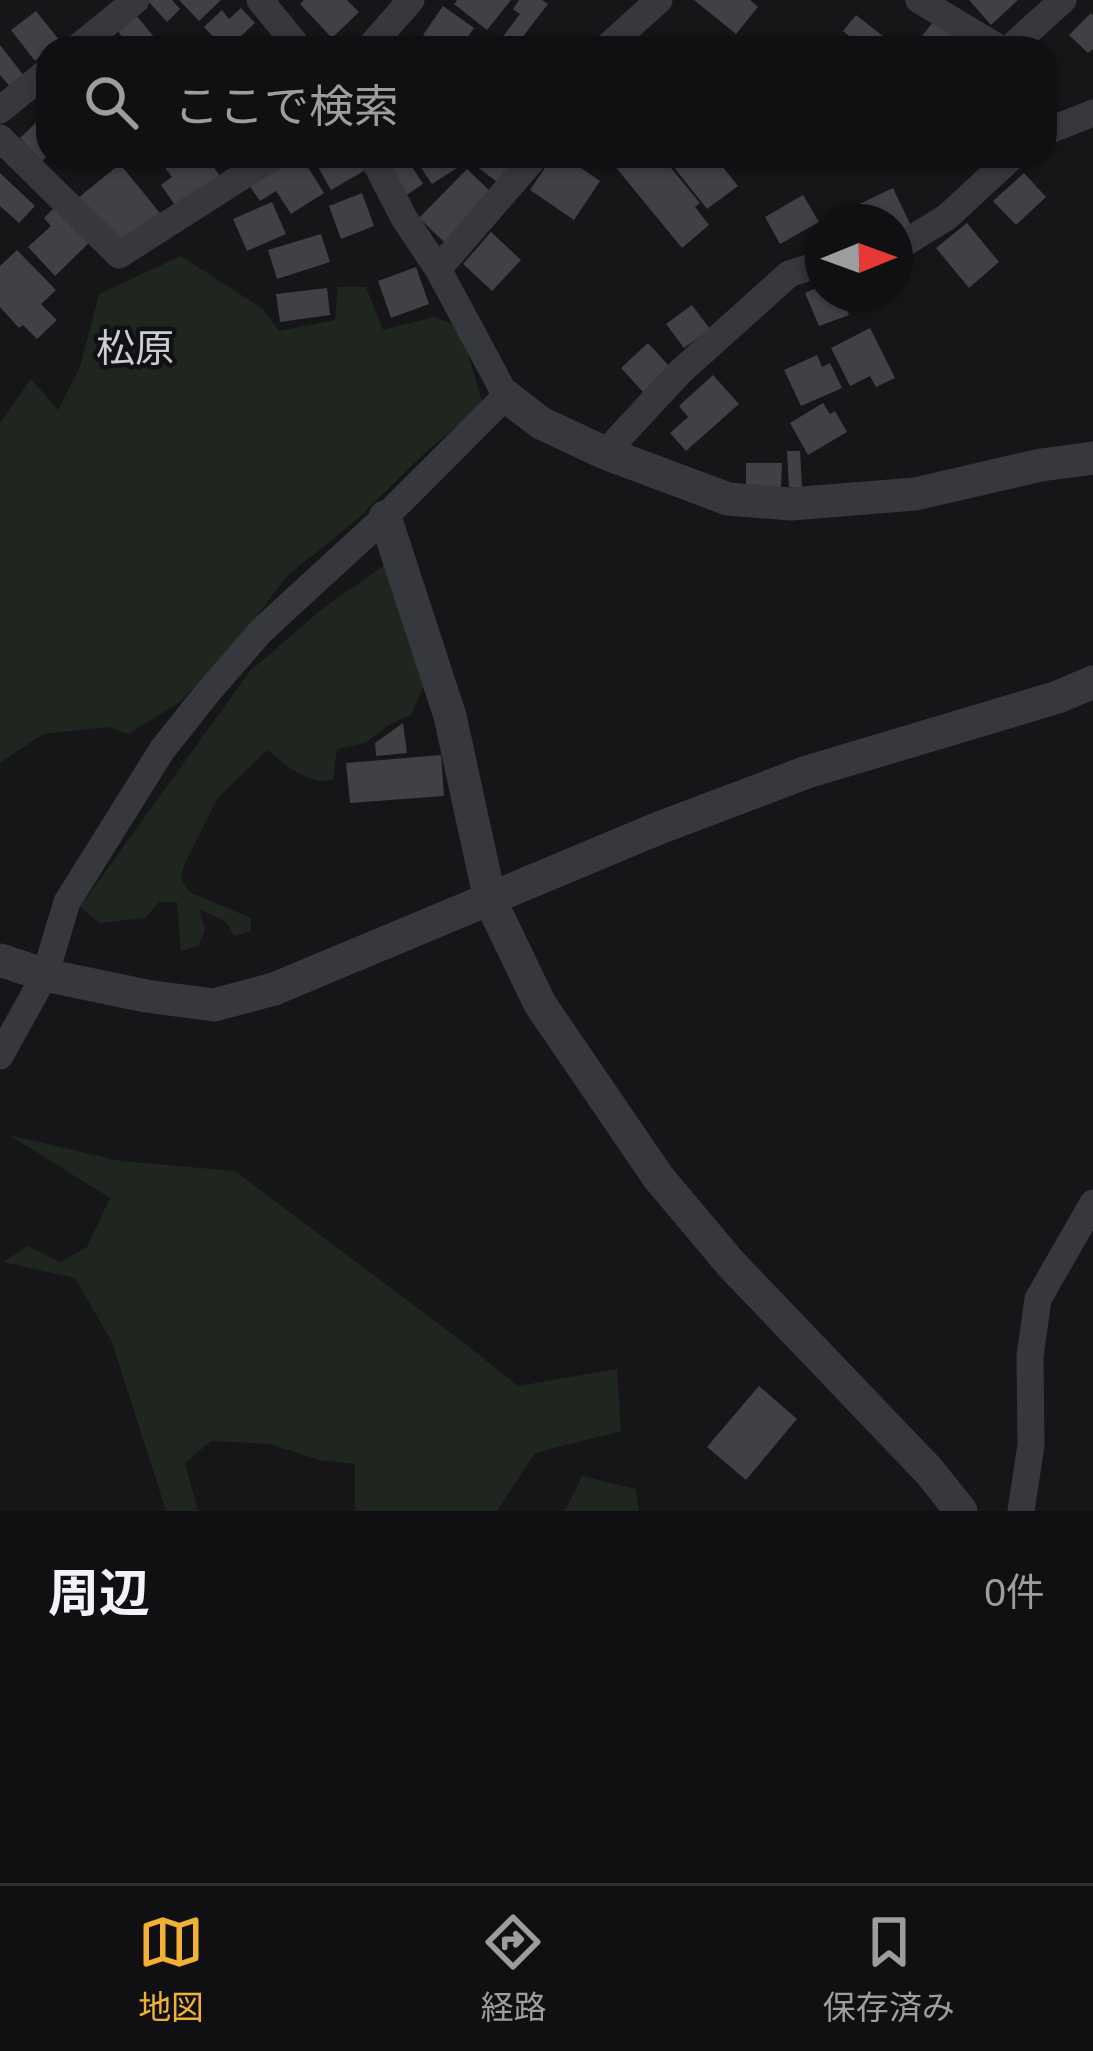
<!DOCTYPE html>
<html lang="ja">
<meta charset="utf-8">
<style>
:root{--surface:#101012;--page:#19191b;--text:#f1f3f6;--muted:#9c9d9f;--line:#303032;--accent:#f2b134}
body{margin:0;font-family:Helvetica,"Noto Sans JP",sans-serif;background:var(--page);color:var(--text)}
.compass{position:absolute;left:805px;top:204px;width:108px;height:108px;border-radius:50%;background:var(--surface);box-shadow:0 3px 9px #0004;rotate:89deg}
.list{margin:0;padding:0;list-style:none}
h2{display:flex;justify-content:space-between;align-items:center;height:156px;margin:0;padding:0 48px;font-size:51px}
h2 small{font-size:39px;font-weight:400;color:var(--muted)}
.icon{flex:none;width:66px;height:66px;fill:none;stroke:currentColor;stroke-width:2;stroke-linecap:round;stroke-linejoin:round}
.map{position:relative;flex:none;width:1093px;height:1511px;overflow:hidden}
.search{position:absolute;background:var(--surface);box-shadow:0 3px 9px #0004;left:36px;right:36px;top:36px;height:132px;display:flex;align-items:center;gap:30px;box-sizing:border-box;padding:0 42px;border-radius:36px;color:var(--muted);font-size:45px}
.sheet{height:372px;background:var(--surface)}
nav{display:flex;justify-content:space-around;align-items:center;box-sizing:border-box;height:168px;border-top:3px solid var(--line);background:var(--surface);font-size:33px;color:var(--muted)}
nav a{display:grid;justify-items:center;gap:6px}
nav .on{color:var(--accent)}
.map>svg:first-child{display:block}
.green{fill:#1e261f}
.building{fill:#404145}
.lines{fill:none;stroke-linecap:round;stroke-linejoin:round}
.minor{stroke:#37383d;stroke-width:27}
.tertiary{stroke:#37383d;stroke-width:33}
.labels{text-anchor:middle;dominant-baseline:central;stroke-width:9;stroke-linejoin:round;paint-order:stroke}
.neighbourhood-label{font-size:39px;fill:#c9ccd4;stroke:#111113}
</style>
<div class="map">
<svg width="1093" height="1511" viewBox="0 0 1093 1511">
<rect width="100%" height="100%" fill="#161618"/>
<path class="green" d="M 181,256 L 263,309 L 279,331 L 335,320 L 338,287 L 366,287 L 383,330 L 434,317 L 460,327 L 483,405 L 428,450 L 354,522 L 287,576 L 244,633 L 180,702 L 128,734 L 108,727 L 43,734 L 0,763 L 0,423 L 31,379 L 58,410 L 80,367 L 99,294 Z
M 386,564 L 427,679 L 411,715 L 390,724 L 365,743 L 337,749 L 333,780 C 306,785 287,765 267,750 L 217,799 L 184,865 L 181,878 L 189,892 L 251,918 L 251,931 L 234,936 L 226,922 L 199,909 L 205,930 L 198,946 L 181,951 L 177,902 L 159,902 L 145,918 L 99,923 L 80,907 L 250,671 L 322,609 Z
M 9,1135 L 120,1161 L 235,1171 L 459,1339 L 518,1386 L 617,1369 L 621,1431 L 535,1453 L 497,1511 L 355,1511 L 355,1464 L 319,1460 L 270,1444 L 211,1441 L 185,1463 L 198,1511 L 166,1511 L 112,1342 L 75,1278 L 3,1262 L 28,1246 L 60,1262 L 87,1247 L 110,1198 Z
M 582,1476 L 636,1489 L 639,1511 L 565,1511 Z"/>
<path class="building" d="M 147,0 L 172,0 L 180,9 L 167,22 Z
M 179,0 L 221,0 L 199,21 Z
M 304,0 L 347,0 L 359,12 L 332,38 L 300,4 Z
M 457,0 L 511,0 L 487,30 L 454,4 Z
M 519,0 L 542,0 L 548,4 L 514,48 L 479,48 L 488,36 L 498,43 L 520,14 L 513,9 Z
M 694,0 L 750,0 L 758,7 L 736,34 Z
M 969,0 L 1018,0 L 991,25 Z
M 443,6 L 474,28 L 460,48 L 442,48 L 423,35 Z
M 241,8 L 255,23 L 228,48 L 224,48 L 204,27 L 222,10 L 229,19 Z
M 36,11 L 60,41 L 48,48 L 35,61 L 11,30 Z
M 1091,13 L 1093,15 L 1093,49 L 1088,53 L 1069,35 Z
M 136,15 L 163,48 L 118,48 L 126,42 L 117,30 Z
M 856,15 L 898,48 L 854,48 L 858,43 L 843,31 Z
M 934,21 L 969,48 L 912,48 Z
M 0,45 L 25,77 L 11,88 L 0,75 Z
M 48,111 L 48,155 L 42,161 L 20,138 Z
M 156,156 L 206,156 L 220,176 L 177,208 L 161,185 L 172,177 Z
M 294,156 L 301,156 L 324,193 L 291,214 L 276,191 L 260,201 L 249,185 Z
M 312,156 L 362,156 L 369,168 L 331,190 Z
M 387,156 L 405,156 L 423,184 L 405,196 Z
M 413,156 L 464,156 L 468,161 L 432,184 Z
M 484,156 L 514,156 L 520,161 L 501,185 L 476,166 Z
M 553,156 L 590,156 L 581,168 L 600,181 L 574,220 L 530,190 Z
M 622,156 L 661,156 L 700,203 L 695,207 L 709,225 L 682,248 L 613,164 Z
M 665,156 L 714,156 L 738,186 L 707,209 Z
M 120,164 L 160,213 L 118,248 L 78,198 Z
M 467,169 L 492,193 L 444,242 L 419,218 Z
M 0,173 L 35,206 L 19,223 L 0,206 Z
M 1024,173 L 1046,197 L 1016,225 L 993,201 Z
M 893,188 L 912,228 L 895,236 L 895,222 L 853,222 L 847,210 Z
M 362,193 L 374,226 L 341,239 L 329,206 Z
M 803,195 L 819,222 L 780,244 L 765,217 Z
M 60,202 L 94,238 L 55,276 L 28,247 L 51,226 L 44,218 Z
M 272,202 L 286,234 L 247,251 L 233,219 Z
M 967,223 L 999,262 L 969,288 L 936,248 Z
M 491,232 L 521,260 L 492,291 L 463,264 Z
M 321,234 L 330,262 L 277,279 L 268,250 Z
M 17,250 L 56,290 L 41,304 L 57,320 L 37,339 L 23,325 L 19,328 L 0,307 L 0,266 Z
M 416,267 L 429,304 L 391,318 L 378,281 Z
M 823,285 L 823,294 L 840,294 L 849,315 L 819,326 L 805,293 Z
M 327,288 L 330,315 L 280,322 L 276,294 Z
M 692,305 L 710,329 L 684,348 L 666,324 Z
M 870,328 L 895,378 L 876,387 L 870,376 L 850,386 L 831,348 Z
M 648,343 L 670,367 L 643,392 L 621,368 Z
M 817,355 L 822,367 L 830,363 L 842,388 L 801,406 L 784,370 Z
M 713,375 L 739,404 L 686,451 L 670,433 L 688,417 L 679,406 Z
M 823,403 L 830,414 L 835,411 L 847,432 L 808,455 L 790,423 Z
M 787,451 L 800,451 L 802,487 L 789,487 Z
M 746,463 L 782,463 L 781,487 L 746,486 Z
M 403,723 L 407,753 L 376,756 L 375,743 Z
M 441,755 L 444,796 L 350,803 L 346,763 Z
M 759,1386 L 797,1419 L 746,1480 L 707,1447 Z"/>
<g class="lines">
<path class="minor" d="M 260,0 L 299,48
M 919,0 L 999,48
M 77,48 L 136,0
M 369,48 L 411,0
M 606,48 L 659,0
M 1010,48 L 1063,0
M 0,110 L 48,71
M 1045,132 L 1093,113
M 0,138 L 119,255 L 274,156
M 895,249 L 947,217 L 1013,156
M 438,269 L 536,156
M 605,453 L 680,372 L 789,274 L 823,263
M 0,1056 L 45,975 L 67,902 L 162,750 L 208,692 L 261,631 L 385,517 L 506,396 L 438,269 L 404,218 L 372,156
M 1021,1511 L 1031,1445 L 1030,1356 L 1038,1299 L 1093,1203"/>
<path class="tertiary" d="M 506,396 L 541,423 L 605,453 L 728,499 L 791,504 L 915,494 L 1041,465 L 1093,458
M 385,517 L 450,716 L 490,900 L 540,1004 L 658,1177 L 731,1264 L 929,1471 L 961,1511
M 0,960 L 45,975 L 146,996 L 214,1005 L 274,989 L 659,828 L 807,772 L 1058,697 L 1093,682"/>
</g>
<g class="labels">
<g class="neighbourhood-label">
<text x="135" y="348">松原</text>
</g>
</g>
</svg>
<svg class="compass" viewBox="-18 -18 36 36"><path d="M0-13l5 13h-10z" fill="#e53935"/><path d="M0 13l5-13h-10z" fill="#9c9d9f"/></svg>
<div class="search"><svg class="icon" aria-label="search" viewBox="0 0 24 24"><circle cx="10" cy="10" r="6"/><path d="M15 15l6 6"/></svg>ここで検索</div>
</div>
<section class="sheet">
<h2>周辺<small>0件</small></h2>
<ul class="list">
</ul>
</section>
<nav>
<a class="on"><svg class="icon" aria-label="map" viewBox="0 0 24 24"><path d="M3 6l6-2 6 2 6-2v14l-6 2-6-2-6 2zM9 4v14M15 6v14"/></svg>地図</a>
<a><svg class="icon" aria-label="directions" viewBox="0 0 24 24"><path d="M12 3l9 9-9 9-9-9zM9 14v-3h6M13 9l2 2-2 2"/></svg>経路</a>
<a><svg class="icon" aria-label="saved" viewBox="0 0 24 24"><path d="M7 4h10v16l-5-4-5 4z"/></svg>保存済み</a>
</nav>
